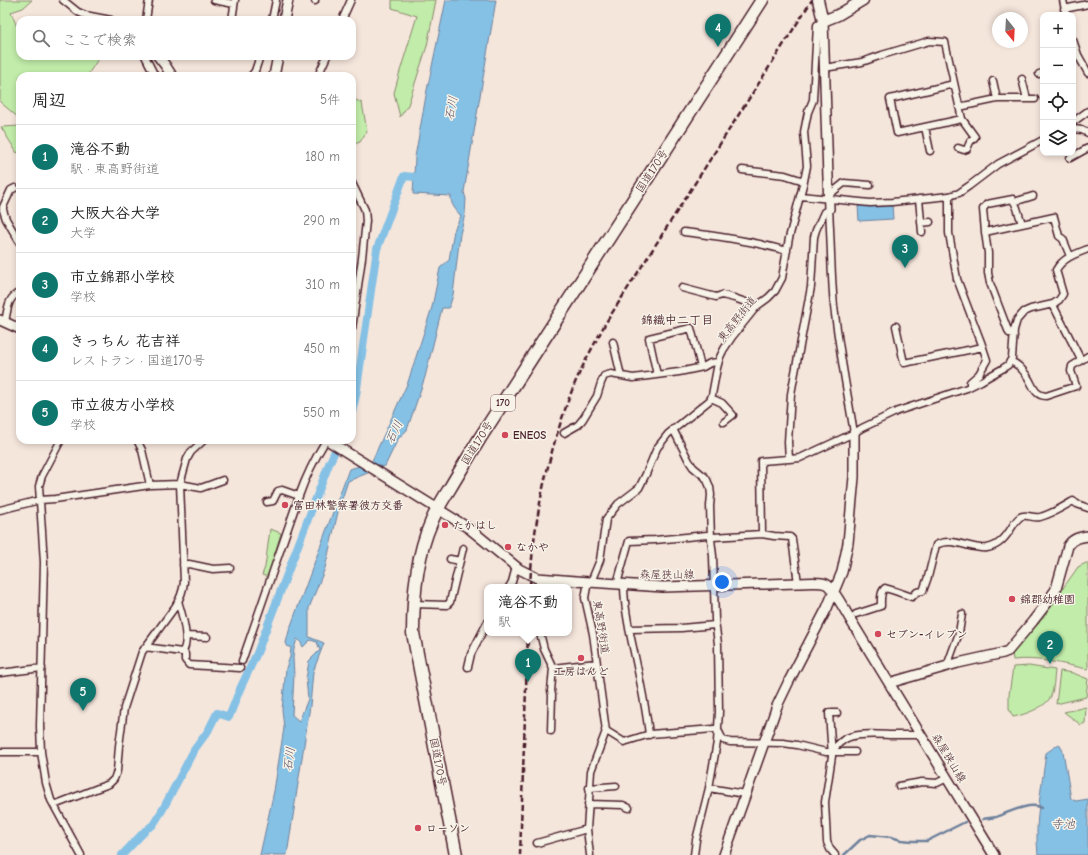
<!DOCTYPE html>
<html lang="ja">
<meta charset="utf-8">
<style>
:root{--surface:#fff;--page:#f2f2f2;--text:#222;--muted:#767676;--line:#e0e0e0;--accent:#0f766e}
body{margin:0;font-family:"Comic Neue","Klee One",sans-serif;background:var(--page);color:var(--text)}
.controls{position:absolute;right:12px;top:12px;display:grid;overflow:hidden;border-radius:8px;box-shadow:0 2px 6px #0003}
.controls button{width:36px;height:36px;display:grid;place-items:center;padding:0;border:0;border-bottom:1px solid var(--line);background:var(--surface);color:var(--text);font:20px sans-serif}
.compass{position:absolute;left:992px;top:12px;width:36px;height:36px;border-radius:50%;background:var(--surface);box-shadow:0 2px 6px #0003;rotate:162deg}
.you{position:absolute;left:722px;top:582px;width:14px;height:14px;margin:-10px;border:3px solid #fff;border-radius:50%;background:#1a73e8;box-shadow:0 0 0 6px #1a73e833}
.badge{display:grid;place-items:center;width:26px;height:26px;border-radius:50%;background:var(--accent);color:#fff;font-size:13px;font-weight:700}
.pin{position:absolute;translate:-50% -33px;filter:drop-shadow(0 1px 2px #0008)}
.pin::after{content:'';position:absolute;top:21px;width:14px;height:12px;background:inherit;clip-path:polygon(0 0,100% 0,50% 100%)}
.popup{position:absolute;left:484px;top:584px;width:88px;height:52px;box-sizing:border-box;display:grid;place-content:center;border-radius:8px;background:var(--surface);filter:drop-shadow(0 1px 3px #0005);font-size:13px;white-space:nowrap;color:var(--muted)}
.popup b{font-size:15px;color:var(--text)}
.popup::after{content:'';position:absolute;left:50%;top:100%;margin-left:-8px;border:8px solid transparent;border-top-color:var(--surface)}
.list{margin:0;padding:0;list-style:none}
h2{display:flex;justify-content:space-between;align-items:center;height:52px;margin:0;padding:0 16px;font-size:17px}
h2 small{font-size:13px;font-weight:400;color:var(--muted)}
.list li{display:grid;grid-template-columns:26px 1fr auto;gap:12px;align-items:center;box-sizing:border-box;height:64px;padding:0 16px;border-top:1px solid var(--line)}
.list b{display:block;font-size:15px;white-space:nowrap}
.list p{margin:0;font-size:13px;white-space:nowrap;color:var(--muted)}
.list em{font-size:13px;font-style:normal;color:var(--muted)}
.icon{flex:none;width:22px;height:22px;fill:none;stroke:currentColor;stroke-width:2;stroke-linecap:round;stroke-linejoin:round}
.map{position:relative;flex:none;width:1088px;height:855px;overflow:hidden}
.search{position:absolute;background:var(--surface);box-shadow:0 2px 6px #0003;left:16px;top:16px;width:340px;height:44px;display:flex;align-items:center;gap:10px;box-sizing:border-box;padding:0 14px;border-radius:12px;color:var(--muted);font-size:15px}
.panel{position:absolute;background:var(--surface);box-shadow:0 2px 6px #0003;left:16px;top:72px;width:340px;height:372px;border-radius:12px}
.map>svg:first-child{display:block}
.green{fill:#c1eca9;stroke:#86866a}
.water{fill:#85c1e5;stroke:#6d809b;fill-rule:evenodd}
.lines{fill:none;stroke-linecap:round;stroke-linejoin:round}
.stream{stroke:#6d809b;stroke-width:2.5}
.canal{stroke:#85c1e5;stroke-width:8}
.street-casing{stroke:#4a1f2b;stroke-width:9}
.secondary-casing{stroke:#4a1f2b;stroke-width:12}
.primary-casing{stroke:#4a1f2b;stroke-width:13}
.highway-casing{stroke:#4a1f2b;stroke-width:15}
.street{stroke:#f7f3e8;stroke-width:6}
.secondary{stroke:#f7f3e8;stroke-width:9}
.primary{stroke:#f7f3e8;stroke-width:10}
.highway{stroke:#f7f3e8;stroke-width:12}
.rail{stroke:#4a1f2b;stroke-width:2.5;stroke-dasharray:6 3;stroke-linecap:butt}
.poi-dot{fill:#d1495b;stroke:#f7f3e8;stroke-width:1.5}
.labels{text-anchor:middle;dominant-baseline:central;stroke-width:3;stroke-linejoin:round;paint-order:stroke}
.shield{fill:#f7f3e8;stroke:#7e5f64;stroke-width:1}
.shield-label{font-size:10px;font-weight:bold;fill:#4a1f2b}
.street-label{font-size:11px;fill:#4a1f2b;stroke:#f7f3e8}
.poi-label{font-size:11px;font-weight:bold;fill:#4a1f2b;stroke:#f7f3e8;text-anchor:start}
.water-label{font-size:12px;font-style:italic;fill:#5c5063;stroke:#f7f3e8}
.neighbourhood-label{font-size:12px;font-weight:bold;fill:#4a1f2b;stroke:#f7f3e8}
</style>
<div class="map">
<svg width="1088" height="855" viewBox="0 0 1088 855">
<rect width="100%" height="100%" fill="#f5e6dc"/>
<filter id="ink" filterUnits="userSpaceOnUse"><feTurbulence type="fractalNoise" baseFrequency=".025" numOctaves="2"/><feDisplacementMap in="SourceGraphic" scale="8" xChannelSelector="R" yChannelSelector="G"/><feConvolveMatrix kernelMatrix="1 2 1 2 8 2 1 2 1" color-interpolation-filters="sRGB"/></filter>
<g filter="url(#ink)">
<path class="green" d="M 0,0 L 32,0 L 23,8 L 11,12 L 17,27 L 20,28 L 20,56 L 100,56 L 87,76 L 20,76 L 20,151 L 17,153 L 1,127 L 20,126 L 20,119 L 0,102 Z
M 392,0 L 436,0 L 427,46 L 408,105 L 400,117 L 394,93 L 400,71 L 417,16 L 392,8 Z
M 352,98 L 362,103 L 367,131 L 360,142 L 352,145 Z
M 270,529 L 281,533 L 268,577 L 262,575 L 265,567 Z
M 1086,563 L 1088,563 L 1088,668 L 1087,669 C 1063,664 1038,657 1013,660 L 1012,653 L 1037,625 L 1078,567 Z
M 1029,666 L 1055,670 C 1054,678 1054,689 1051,696 C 1047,707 1024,715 1013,717 L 1009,709 L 1009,695 L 1013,667 Z
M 1060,671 L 1073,673 L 1088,679 L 1086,697 L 1056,704 Z
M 1086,707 L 1085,723 L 1081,725 L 1064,712 Z"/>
<path class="water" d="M 446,0 L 496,0 L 464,192 L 466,199 L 465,214 L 460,234 L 453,295 L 449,308 L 442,308 L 425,377 L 407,430 L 398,439 L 385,466 L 348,481 L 339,508 L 325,568 L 309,608 L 309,637 L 324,643 L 313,672 L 310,706 L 287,855 L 260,855 L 274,791 L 284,728 L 282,710 L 286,668 L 290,657 L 291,647 L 288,647 L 286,643 L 289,631 L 349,469 L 371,463 L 408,382 L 432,307 L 440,268 L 449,260 L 454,230 L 461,216 C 456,210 450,204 451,196 L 413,194 L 415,157 L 427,90 ZM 297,639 L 300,641 L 303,647 L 310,640 L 317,642 L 320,650 L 309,661 L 306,679 L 308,699 L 299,721 L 292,715 L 294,675 L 293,658 L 294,649 Z
M 892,203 L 893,219 L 859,221 L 858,206 Z
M 1059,744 L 1063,751 L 1071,799 L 1076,801 L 1088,799 L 1088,855 L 1038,855 C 1034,821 1042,787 1046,753 Z"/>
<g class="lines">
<path class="stream" d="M 983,819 C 988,818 992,818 996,817 C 1007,813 1031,801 1042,808
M 844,855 L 860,840 L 870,835 L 891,837 L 901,840 L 912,841 L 927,841 L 965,822"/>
<path class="canal" d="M 352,412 L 356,395 L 377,249 L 404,176 L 425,178
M 150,827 L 153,825 L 163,809 L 194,750 L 208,731 L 217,713 L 229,717 L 240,689 L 257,653 L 329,464 L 340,440
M 122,855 L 145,831"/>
<defs>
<path id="street" d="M 63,0 L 78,12 L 85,15 L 111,20
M 214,0 L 234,4
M 1063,0 L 1066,15
M 315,1 L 315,0
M 1064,9 L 1088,4
M 146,20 L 149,0
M 232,20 L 235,0
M 272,20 L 276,0
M 342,20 L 351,0
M 1073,40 L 1078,55 L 1088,73
M 145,56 L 155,76
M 824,68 L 862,62 L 882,55 L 929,41 L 945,42 L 962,119 L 975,137 L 970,142 L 967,149 L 964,150 L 958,148
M 1039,74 L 1043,73
M 251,76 L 255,71 L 260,56
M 318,76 L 327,56
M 1022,79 L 1027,99
M 993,81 L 997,99
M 954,84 L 890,99 L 897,133 L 962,119
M 959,107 L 997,99 L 1035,99
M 1073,122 L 1088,111
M 925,127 L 930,151
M 1073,129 L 1082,130 L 1088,133
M 1070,158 L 1088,148
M 742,170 L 785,175 L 804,181
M 352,183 L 365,210 L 366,221 L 362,258 L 352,328
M 15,188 L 11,190 L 3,207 L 3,210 L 6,219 L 20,243
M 829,195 L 844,183 L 870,185
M 801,196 L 870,203 L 892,202 L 949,196 L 959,193 L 969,186 L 998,164 L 1043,140
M 949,196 L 949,233 L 957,279 L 981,342 L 987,360 L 979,374 L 970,382 L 970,386
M 919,199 L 922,232
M 1014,202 L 1033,196
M 829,209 C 831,241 831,274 834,306 C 839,349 847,391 854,433
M 921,223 L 930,222
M 684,232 C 718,236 753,241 787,251
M 985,232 L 1054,217 L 1059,236 L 1063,239 L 1070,256
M 682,288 L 716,297 L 722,295 L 734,298 L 757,306
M 1053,305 L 1081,360
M 5,322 C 8,309 7,298 20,292
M 896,326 L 904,363 L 983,347
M 1014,336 L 1009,333 L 990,283 L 988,273 L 988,253 L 985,232 L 983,209 L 987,204 L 1013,199 L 1017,208 L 1022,224
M 613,342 L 621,376
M 1010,361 C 1018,364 1022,369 1027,376 C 1033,384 1034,396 1046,396 L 1076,386 L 1071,371 L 1072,366 L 1088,356
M 657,375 L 649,338 L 691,328 L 701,367
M 711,398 L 722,403 L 733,415 L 724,422
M 673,429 L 689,461 L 693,467 L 705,477 L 707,480 L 710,487 L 711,495 L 710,506 L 711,539 L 713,556 L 715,620 L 718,644 L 719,712 L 717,742 L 709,788 L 696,840 L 694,855
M 564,433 L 578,425 L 583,419 L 597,396 L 601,383 L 604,376 L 611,374 L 633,378 L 679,372 L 703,367 L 710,363 L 718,362
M 61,440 L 42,476 L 39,486 L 44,562 L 40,726 L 41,752 L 46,783 L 51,800 L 81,855
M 137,440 L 142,450 L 150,485
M 789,459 L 788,442 L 791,394 L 811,287 L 814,237 L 816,230 L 824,212 L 829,209
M 267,502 L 273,501 L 278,491 L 282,490 L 299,496
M 0,510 L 40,500 L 55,499 L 150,485 L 180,484 L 201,488 L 223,480
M 762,534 L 761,461 L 789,459 L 800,458 L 854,433 L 862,428 L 898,411 L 967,388 L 981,381 L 1002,369 L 1008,365 L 1012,358 L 1014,330 L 1017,320 L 1024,312 L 1031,309 L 1053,304 L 1059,300 L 1063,294 L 1056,270 C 1063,258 1075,254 1088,249
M 450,559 L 460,561
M 183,565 L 189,564 L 213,569 L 230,568
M 617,584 L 629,541 L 655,540 L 707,535 L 713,537 L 762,534 L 774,536 L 790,537 L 792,539 L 798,583
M 624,585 C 624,607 629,630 634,652 C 640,680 646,707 649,735
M 509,587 L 512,582 L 516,567
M 539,587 L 539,578
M 178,601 C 182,614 190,640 183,651 L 185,654 L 185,660 L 189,665 L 240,668
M 413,604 L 447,605 L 450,602 L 463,548
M 856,614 L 881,606 C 881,600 880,592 885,588 L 895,591 L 912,597 L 917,592 L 923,591 L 928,577 L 936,545 C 952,536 971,550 987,548 C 999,546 1006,537 1012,527 C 1014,524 1016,520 1020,517 C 1026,513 1033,519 1040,517 C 1052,514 1063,507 1073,501 L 1077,504 L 1088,508
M 629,629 L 681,628 L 715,625
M 540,633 L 544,649 L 553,668 L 551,691 L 552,695 L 551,731
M 186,636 L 207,637
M 145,647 L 182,652 L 183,651
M 242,661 L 299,496 C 306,476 315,458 326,440
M 947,666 L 959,633 L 962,614
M 468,667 L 471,654 L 487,623
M 553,668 L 596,663
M 0,673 L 42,668
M 605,730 L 624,742 L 650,734 L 714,729 L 718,729
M 719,732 L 723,740 L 730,742 L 783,743 L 797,745 L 826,752 L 855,752
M 0,752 L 41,752
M 831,752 C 836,746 840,741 847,738 C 859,732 883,735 896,735 C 904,735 913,735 921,735
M 899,786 L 922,782 L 937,783 L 947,778
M 589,788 L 616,786
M 709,788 L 745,794
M 588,804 L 623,805 L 629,808
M 54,805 L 98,788 L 109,784 L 114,779 L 117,771 L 119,746 L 124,708 L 142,652 L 175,607 C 180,599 183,592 184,582 L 180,484 L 187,459 L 191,452 L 204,440
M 537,843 L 587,829
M 590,855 L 587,829 L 591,771 L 606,731 L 593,634 L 585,598 L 587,587 L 593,577 L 600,560 L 606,519 L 618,504 L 639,488 L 646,474 L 657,448 L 668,434 L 710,400 L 712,395 L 717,368 L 720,357 L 724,349 L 732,337 L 757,306 L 768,298 L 775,291 L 782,278 L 789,238 L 804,181 L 807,166 L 804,132 L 808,112 L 813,100 L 817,25 L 823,21
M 835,855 L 830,849 L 827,842 L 825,802 L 832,756 L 829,713 L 837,713"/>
<path id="secondary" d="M 284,20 L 288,0
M 823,21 L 829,209
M 158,56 L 165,65 L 172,76
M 274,76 L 278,56
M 0,320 L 20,329
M 327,440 L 470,529 L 519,569 L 537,578 L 589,582 L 663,587 L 798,583 C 805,583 820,581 826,584 C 833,587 848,616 853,624 L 994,855
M 889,683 L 958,663 L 1003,653 L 1008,651 L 1033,621 L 1047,603 L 1056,589 L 1068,546 C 1073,538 1080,537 1088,536
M 724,855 L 777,706 L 789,681 L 827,608 L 842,572 L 848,543 L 854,477 L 854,433"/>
<path id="primary" d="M 818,0 L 823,21 L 838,15 L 863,0"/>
<path id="highway" d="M 456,855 L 413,633 C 413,596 416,557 431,523 C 436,510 443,499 450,488 C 460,471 470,455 480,438 L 762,0"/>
</defs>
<use href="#street" class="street-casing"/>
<use href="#secondary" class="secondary-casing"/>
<use href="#primary" class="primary-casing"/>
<use href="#highway" class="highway-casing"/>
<use href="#street" class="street"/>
<use href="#secondary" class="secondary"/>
<use href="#primary" class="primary"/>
<use href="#highway" class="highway"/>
<path class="rail" d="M 530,587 C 533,521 548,454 571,393 C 580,369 593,347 605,324 L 812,0
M 520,855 L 528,633"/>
</g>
</g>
<g class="poi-dot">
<circle cx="505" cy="435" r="4"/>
<circle cx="285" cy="505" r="4"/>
<circle cx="445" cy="525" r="4"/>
<circle cx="508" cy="547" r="4"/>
<circle cx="1012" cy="599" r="4"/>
<circle cx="878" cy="634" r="4"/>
<circle cx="581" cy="658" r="4"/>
<circle cx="418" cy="828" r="4"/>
</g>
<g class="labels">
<rect class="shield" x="491" y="395" width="24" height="16" rx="3"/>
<g class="shield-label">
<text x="503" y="403">170</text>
</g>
<g class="street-label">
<text transform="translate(652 171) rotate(-57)">国道170号</text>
<text transform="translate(737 319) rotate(-51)">東高野街道</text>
<text transform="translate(477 443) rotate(-58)">国道170号</text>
<text x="667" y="574">森屋狭山線</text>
<text transform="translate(601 627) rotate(81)">東高野街道</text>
<text transform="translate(949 758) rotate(59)">森屋狭山線</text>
<text transform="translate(438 762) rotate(79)">国道170号</text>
</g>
<g class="poi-label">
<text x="513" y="435">ENEOS</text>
<text x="293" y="505">富田林警察署彼方交番</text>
<text x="453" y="525">たかはし</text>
<text x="516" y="547">なかや</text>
<text x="1020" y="599">錦郡幼稚園</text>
<text x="886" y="634">セブン-イレブン</text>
<text x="581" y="671" text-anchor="middle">工房はんど</text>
<text x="426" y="828">ローソン</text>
</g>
<g class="water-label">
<text transform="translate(451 108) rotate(-79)">石川</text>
<text transform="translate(394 432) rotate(-65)">石川</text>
<text transform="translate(289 759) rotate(-82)">石川</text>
<text x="1063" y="824">寺池</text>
</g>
<g class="neighbourhood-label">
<text x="677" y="320">錦織中二丁目</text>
</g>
</g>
</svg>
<div class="controls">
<button>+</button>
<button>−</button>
<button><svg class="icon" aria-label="locate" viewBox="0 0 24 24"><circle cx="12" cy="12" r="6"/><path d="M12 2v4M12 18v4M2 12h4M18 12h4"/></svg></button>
<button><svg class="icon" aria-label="layers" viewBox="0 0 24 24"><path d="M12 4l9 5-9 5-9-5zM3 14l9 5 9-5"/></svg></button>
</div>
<svg class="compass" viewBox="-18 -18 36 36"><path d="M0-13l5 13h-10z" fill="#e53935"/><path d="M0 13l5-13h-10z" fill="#767676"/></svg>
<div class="you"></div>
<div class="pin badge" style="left:528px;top:682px">1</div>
<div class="popup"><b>滝谷不動</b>駅</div>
<div class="pin badge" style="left:1050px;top:664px">2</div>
<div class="pin badge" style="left:905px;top:268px">3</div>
<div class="pin badge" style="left:718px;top:47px">4</div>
<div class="pin badge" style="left:83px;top:711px">5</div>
<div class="search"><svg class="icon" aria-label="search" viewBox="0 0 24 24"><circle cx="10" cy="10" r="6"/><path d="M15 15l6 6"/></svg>ここで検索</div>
<section class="panel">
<h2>周辺<small>5件</small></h2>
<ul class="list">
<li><span class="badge">1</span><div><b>滝谷不動</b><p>駅 · 東高野街道</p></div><em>180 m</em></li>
<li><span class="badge">2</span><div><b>大阪大谷大学</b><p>大学</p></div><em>290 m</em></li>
<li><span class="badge">3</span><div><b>市立錦郡小学校</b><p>学校</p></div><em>310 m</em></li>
<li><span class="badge">4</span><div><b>きっちん 花吉祥</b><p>レストラン · 国道170号</p></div><em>450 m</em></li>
<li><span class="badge">5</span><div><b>市立彼方小学校</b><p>学校</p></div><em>550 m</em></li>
</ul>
</section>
</div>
